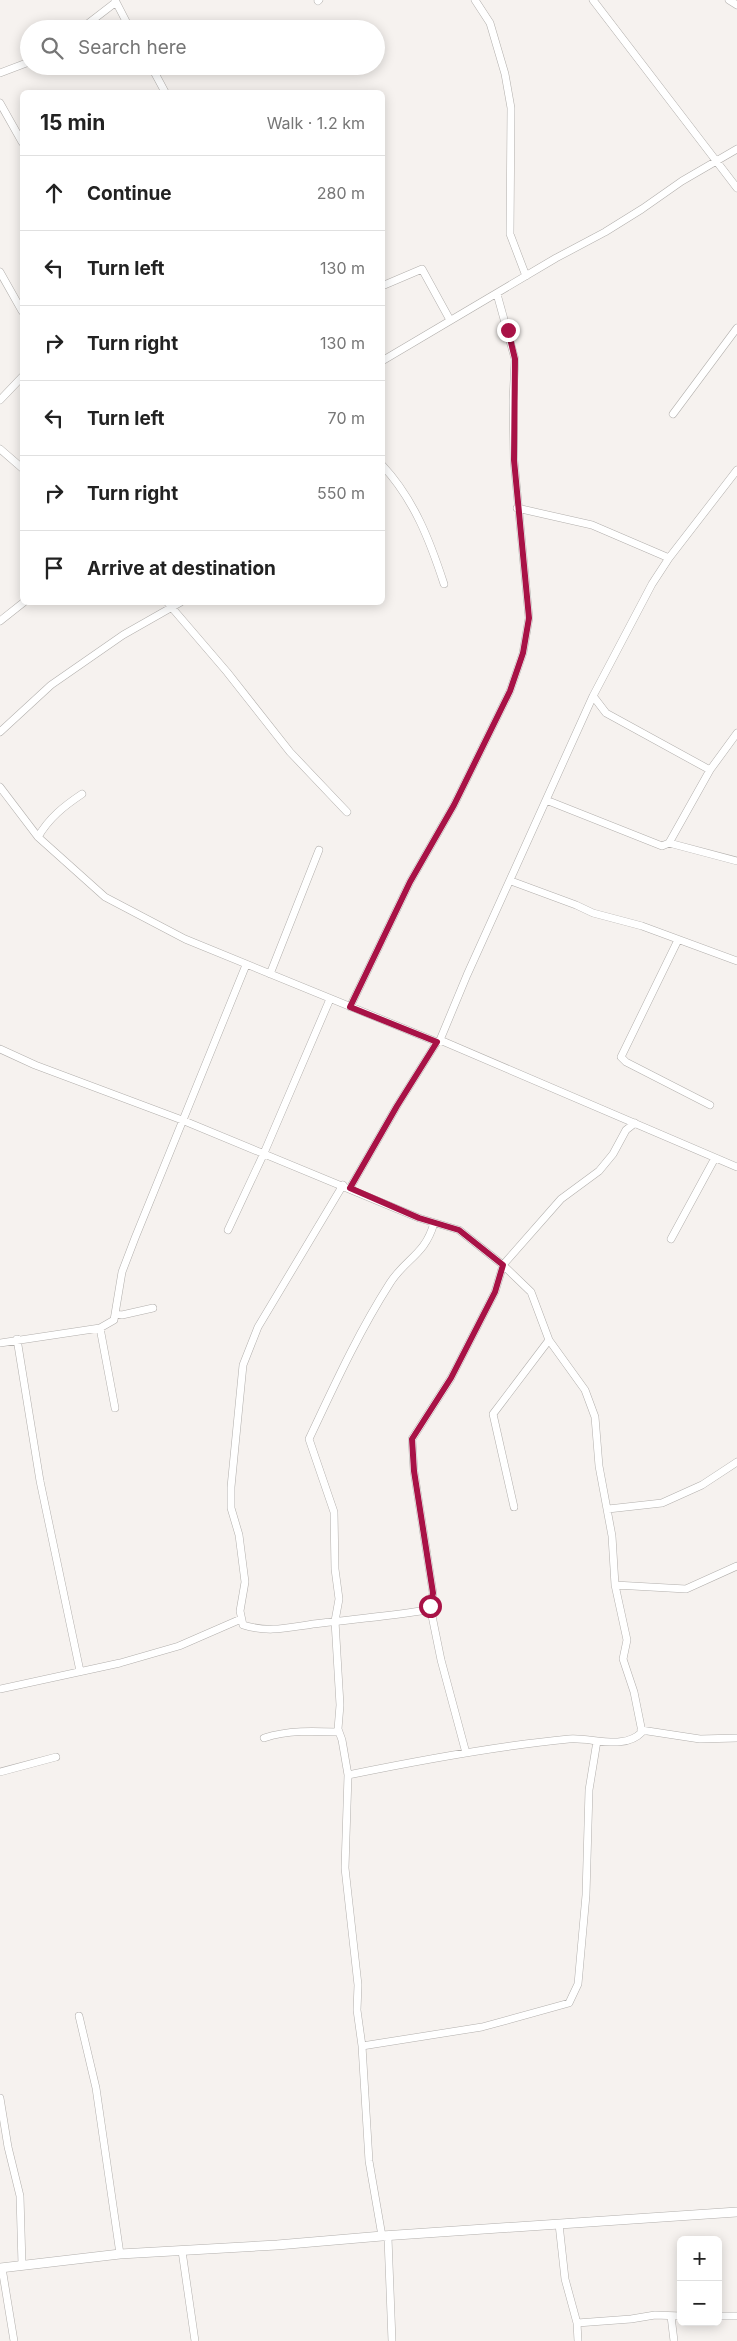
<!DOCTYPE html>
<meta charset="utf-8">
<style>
:root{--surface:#fff;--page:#f6f6f6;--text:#222;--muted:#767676;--line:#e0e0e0}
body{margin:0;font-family:Inter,sans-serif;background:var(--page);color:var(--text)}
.controls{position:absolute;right:15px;bottom:15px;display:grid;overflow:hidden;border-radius:8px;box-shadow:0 2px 12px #0003}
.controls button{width:45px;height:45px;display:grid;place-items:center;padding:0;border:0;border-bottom:1px solid var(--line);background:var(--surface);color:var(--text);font:25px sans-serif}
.stop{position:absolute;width:15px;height:15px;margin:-11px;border:4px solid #a81246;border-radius:50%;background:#fff}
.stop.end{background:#a81246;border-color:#fff;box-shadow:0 1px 5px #0008}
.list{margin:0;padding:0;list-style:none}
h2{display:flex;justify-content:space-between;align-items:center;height:65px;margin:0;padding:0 20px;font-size:21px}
h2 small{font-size:16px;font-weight:400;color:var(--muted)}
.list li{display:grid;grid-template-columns:32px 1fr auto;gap:15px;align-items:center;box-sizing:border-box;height:75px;padding:0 20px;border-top:1px solid var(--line)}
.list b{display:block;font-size:19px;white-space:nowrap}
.list em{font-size:16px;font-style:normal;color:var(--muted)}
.icon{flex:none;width:28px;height:28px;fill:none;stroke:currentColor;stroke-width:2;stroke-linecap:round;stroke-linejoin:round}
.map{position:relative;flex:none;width:737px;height:2341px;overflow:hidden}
.search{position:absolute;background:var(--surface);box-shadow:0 2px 12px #0003;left:20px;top:20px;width:365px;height:55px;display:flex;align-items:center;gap:12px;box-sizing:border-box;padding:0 18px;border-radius:28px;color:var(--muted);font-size:19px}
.panel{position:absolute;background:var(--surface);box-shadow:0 2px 12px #0003;left:20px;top:90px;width:365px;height:515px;border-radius:8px}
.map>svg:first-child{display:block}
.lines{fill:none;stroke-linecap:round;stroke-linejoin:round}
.minor-casing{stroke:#b2afac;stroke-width:8}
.tertiary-casing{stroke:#b2afac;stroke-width:10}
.minor{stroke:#fff;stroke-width:7}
.tertiary{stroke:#fff;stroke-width:9}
.route{stroke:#a81246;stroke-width:6}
</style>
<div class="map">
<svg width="737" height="2341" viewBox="0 0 737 2341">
<rect width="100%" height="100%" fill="#f6f2ef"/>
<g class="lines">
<defs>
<path id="minor" d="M 115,0 L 130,29
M 475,0 L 490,23 L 505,74 L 511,108 L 510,234 L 526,276
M 593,0 L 737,188
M 729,0 L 737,5
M 318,1 L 319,0
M 81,29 L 116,2
M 151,66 L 165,92
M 0,73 L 29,62
M 0,103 L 22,142
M 0,272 L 22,311
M 382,286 L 422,269 L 450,320
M 382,361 L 556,258 L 605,232 L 642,209 L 682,181 L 737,149
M 0,400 L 22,377
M 673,414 L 737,328
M 0,449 L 22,468
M 382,465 C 414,499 430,541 444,584
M 517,508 L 592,525 L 669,558
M 167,602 L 227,672 L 290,752 L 347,812
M 0,621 L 24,602
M 593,696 L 606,713 L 710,770
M 0,732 L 51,685 L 123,635 L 181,602
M 0,787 L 38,837 L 105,897 L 185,939 L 437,1042 L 440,1040 L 467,975 L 546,800 L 662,846 L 669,843 L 710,770 L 737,733
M 546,800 L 593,696 L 652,584 L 669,558 L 737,470
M 38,837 C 49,818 64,806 82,794
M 669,843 L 737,861
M 511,881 L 576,905 L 593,913 L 642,926 L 737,961
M 678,940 L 621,1057 L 626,1062 L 710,1105
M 270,974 L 319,850
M 350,1007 L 410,882 L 454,805 L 510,691 L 523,653 L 529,618 L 514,460 L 513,401 L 515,359 L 497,294
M 440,1040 L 737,1167
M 0,1049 L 35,1065 L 182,1120 L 419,1218 L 459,1230 L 503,1265 L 531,1292 L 549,1340 L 585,1390 L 595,1417 L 599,1466 L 612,1536 L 615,1585 L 627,1640 L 623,1659 L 634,1692 L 642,1732 C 624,1751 592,1737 569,1739 C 495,1746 421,1760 348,1775
M 343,1185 L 258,1327 L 243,1365 L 231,1487 L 231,1508 L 239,1535 L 245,1582 L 240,1611 L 243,1625 C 272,1634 293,1626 322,1623 C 355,1619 389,1616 421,1611 L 430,1606 L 433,1593 L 414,1471 L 412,1439 L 451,1378 L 495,1292 L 503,1265 L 561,1199 L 599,1171 L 613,1154 L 626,1130 L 635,1123
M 350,1188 L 397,1106 L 437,1042
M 228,1230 L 264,1153 L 330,999
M 671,1239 L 715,1158
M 115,1314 L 122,1315 L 153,1308
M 100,1328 L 115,1408
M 17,1339 L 40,1481 L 80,1671
M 0,1343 L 100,1328 L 114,1320 L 122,1272 L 135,1238 L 246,965
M 514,1507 L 493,1414 L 549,1340
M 608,1509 L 662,1503 L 702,1485 L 737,1462
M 615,1585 L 686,1589 L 737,1566
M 430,1606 L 441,1660 L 466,1753
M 0,1689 L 120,1663 L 179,1646 L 241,1619
M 642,1732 L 641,1730 L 700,1739 L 737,1738
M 264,1738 C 288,1730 313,1731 338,1732
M 0,1772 L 56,1757
M 79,2016 L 96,2088 L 120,2254
M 362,2046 L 482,2027 L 569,2003 L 578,1984 L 586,1895 L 589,1790 L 597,1741
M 0,2098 L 8,2147 L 20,2196 L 22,2265
M 559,2224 L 565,2279 L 577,2323 L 578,2341
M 182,2251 L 195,2341
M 2,2268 L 14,2341
M 671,2316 L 674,2341
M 718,2316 L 737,2316
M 577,2323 L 631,2319 L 655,2315 L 681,2316
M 392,2341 L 388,2238 L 382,2236 L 369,2161 L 362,2046 L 357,2010 L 358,1985 L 345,1868 L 348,1775 L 342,1740 L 338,1729 L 340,1705 L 335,1621 L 339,1599 L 335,1569 L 334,1512 L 309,1439 C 334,1386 358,1333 390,1283 C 406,1258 425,1255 434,1223"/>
<path id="tertiary" d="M 0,2268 L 120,2254 L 277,2245 L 382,2236 L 737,2212"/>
</defs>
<use href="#minor" class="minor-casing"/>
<use href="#tertiary" class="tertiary-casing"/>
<use href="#minor" class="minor"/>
<use href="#tertiary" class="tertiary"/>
</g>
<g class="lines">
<path class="route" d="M 430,1606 L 433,1593 L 414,1471 L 412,1439 L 451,1378 L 495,1292 L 503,1265 L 459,1230 L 419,1218 L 350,1188 L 397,1106 L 437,1042 L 350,1007 L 410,882 L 454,805 L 510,691 L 523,653 L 529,618 L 514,460 L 515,359 L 508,330"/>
</g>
</svg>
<div class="controls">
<button>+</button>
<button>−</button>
</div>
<div class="stop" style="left:430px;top:1606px"></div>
<div class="stop end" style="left:508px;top:330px"></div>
<div class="search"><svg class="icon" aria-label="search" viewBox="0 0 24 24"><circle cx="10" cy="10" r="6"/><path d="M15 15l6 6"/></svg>Search here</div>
<section class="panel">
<h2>15 min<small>Walk · 1.2 km</small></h2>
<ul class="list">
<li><svg class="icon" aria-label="ahead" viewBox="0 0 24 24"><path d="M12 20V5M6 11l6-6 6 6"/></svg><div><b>Continue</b></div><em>280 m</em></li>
<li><svg class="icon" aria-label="left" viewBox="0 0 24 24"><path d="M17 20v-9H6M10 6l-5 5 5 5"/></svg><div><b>Turn left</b></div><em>130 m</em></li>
<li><svg class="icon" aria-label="right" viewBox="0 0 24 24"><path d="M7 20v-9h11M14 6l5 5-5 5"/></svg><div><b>Turn right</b></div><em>130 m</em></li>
<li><svg class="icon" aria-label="left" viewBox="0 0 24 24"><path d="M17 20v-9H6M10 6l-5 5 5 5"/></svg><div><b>Turn left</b></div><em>70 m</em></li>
<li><svg class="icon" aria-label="right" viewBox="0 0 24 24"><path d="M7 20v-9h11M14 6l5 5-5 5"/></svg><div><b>Turn right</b></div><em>550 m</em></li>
<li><svg class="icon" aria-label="arrive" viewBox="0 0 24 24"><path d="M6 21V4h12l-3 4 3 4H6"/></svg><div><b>Arrive at destination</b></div></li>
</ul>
</section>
</div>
